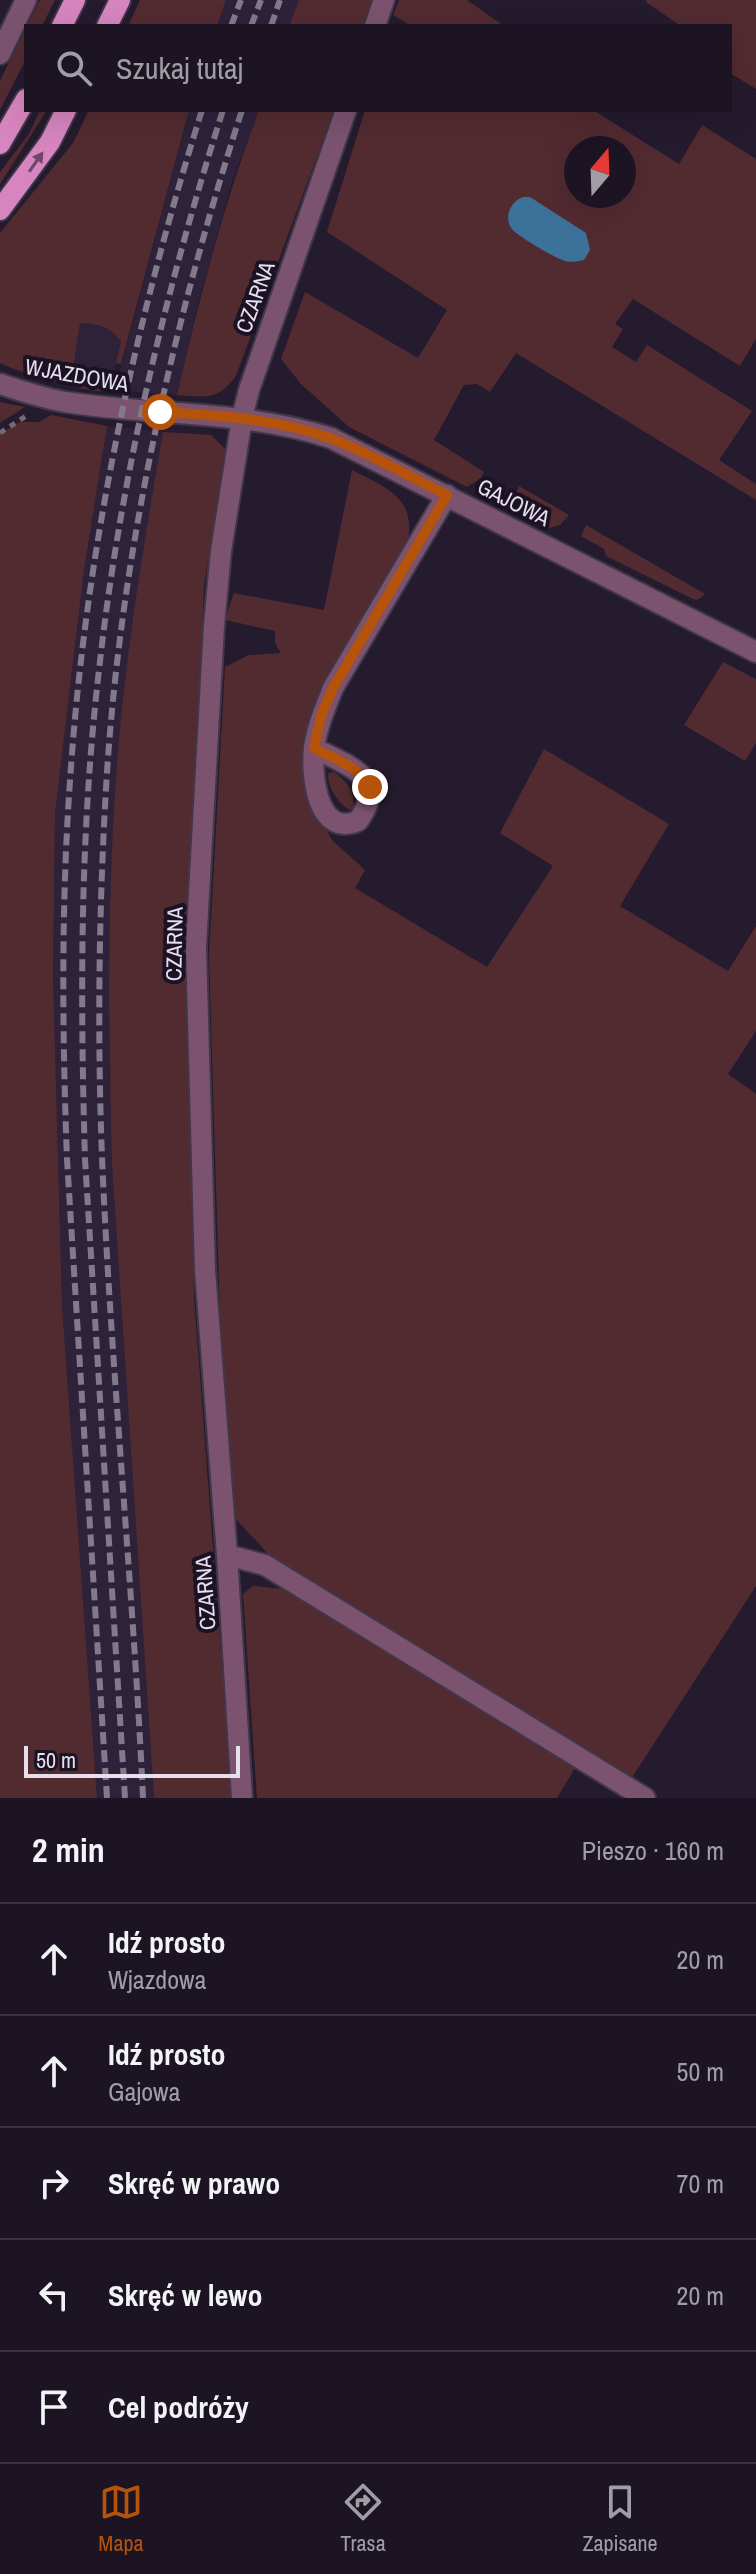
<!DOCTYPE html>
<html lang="pl">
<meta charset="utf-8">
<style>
:root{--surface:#1c1422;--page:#29212f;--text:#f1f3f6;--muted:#a09ea5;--line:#3a3340;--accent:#b45309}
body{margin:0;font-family:"Archivo Narrow",sans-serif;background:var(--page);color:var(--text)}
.compass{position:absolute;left:564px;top:136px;width:72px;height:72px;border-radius:50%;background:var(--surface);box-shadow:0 8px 32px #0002;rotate:19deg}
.scale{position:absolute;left:24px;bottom:20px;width:216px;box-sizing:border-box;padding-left:8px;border:4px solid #e6e0ed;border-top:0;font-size:22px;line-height:28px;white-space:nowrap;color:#e6e0ed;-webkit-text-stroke:6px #1b1224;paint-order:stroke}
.stop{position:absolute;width:24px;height:24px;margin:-18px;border:6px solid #b45309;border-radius:50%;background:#fff}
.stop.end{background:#b45309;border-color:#fff;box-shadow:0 2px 8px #0008}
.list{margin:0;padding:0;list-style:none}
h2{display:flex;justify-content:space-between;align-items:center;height:104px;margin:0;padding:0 32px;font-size:34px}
h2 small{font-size:26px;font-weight:400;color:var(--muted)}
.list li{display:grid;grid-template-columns:52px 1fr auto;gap:24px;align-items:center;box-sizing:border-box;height:112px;padding:0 32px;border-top:2px solid var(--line)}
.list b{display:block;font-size:30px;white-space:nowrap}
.list p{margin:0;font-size:26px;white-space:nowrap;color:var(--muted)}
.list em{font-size:26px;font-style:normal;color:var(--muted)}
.icon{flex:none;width:44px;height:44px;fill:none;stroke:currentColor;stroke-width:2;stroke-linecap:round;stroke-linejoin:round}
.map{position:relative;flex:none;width:756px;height:1798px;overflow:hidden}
.search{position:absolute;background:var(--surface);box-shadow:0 8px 32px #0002;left:24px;right:24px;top:24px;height:88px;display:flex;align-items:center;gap:20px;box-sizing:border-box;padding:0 28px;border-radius:0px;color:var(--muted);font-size:30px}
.sheet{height:664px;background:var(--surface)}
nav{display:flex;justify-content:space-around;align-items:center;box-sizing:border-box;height:112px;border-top:2px solid var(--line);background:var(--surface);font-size:22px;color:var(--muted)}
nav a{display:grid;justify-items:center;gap:4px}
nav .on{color:var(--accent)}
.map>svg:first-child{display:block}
.built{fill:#2e223b}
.green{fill:#522b31;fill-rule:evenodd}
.water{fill:#3c729a}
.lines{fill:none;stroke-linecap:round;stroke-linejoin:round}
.minor-casing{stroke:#403749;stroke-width:24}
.major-casing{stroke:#403749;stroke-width:24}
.path{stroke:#72697a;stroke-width:5;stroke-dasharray:6 6;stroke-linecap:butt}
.minor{stroke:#7b536f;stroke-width:20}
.major{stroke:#d785bf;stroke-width:20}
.rail{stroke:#827a8a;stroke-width:6;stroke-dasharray:12 6;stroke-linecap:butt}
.oneway{fill:#70466a}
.route{stroke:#b45309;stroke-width:10}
.labels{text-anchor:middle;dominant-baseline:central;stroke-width:8;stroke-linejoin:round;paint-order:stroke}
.street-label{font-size:22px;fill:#e6e0ed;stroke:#1b1224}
</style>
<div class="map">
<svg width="756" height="1798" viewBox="0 0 756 1798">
<rect width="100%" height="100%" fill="#251b2e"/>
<path class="built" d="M 226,0 L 299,0 L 289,26 L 217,26 Z
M 189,110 L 259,110 L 232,182 L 197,307 L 177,395 L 115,390 Z
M 80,323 L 104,326 L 115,332 L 121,342 L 115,369 L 105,376 L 73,370 Z
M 107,426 L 163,432 L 130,654 L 113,861 L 109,1065 L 112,1164 L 154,1798 L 97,1798 L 62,1305 L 53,976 L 55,813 L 84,570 Z"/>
<path class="green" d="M 40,0 L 55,0 L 42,26 L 27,26 Z
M 140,0 L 226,0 L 217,26 L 128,26 Z
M 299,0 L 373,0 L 364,26 L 289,26 Z
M 399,0 L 467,0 L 504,26 L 411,26 L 393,15 Z
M 647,0 L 756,0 L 756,89 L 730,73 L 730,26 L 681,26 L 646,2 Z
M 26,27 L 26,59 L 0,110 L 0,81 Z
M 40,110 L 47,110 L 0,184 L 0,172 L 29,134 Z
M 89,110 L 189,110 L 121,364 L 116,363 L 121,342 C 112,326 97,324 80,323 L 73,370 L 105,376 L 115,369 L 107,392 C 77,390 28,376 0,363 L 0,233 L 73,143 Z
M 259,110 L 334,110 L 236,376 C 217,401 206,397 177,395 C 199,299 224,203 259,110 Z
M 365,110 L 593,110 L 679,164 L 702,125 L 756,159 L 756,339 L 740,366 L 633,299 L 615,324 L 623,329 L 612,347 L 636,362 L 647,345 L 752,411 L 719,460 L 756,484 L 756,500 L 516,353 L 490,392 L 477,384 L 464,385 L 434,440 L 484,472 L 481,478 L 467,487 L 349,427 L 301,384 L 281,359 L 305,292 L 418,358 L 447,310 L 327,232 ZM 576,148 L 624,148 L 624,196 L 576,196 Z
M 0,402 L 25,407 L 0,423 Z
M 51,415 L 107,426 L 84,570 L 55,813 L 53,976 L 62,1305 L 97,1798 L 0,1798 L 0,434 L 19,422 L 39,422 Z
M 163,432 L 211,435 L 225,449 L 226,462 L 204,585 L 188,979 L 194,1298 L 232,1798 L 154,1798 L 112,1164 C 108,1027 107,888 118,751 C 127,644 145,537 163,432 Z
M 352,470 C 385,487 418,498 407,543 L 330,672 L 315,710 L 318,816 L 333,841 L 365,870 L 355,888 L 487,967 L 553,866 L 500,833 L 544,749 L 669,824 L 620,906 L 728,971 L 756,926 L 756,1031 L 728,1074 L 756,1094 L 756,1586 L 631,1779 L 272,1558 L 234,1517 L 220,1318 L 209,955 L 225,667 L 249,655 L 281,653 L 275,643 L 275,631 L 225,620 L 234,593 L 324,610 Z
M 519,486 L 569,515 L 560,525 L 546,529 L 519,515 L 511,505 Z
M 586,525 L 705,594 L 697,600 L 693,599 L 606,556 L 604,549 L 581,536 Z
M 723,662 L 756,679 L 756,743 L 745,761 L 684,725 Z
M 334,772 C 347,781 356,792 353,809 L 349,810 C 337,801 328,789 328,773 Z
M 253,1586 L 283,1589 L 298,1596 L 575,1768 L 557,1798 L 257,1798 L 243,1594 Z"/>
<path class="water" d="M 523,197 L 530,197 L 586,233 L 590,250 L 584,260 C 578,261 571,263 565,261 C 553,257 525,240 515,232 C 502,221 509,202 523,197 Z"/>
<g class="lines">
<defs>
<path id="minor" d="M 375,26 L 384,0
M 0,54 L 26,0
M 0,384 C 21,391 43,398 65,402 C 154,416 245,410 331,438 L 756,652
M 314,748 C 348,766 390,777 358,821 C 317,838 311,775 314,748 C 317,727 325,708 333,688 L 447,495
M 227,1555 L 265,1565 L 645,1798
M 242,1798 L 227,1555 L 205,1270 L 196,947 L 214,626 L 221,551 L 242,418 L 249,390 L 346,110"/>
<path id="major" d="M 62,26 L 75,0
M 107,26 L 120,0
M 0,144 L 26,99
M 0,210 L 50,142 L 66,110"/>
</defs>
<use href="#minor" class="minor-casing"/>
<use href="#major" class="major-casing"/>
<path class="path" d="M 0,433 L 26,416"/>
<use href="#minor" class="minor"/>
<use href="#major" class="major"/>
<path class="rail" d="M 231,26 L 241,0
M 251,26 L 261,0
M 271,26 L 280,0
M 107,1798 L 67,1159 C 62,1028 61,898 71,767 C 87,543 135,323 202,110
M 125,1798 L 85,1159 C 80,995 80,832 99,670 C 120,479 165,292 223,110
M 143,1798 C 133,1584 111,1371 102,1157 C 97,1029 99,900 107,772 C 122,546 173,324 242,110"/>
</g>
<defs><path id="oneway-solid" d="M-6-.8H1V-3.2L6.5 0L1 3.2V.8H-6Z" transform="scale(2)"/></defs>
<use class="oneway" href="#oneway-solid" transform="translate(36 162) rotate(-55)"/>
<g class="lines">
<path class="route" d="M 160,412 C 217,415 277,419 330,438 C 370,453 408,476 447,495 L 333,688 L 321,716 L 314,748 C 334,759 360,767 370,787"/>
</g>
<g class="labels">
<g class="street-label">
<text transform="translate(255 297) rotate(-70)">CZARNA</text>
<text transform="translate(77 375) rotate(10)">WJAZDOWA</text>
<text transform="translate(514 502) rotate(27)">GAJOWA</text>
<text transform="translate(174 944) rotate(-89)">CZARNA</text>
<text transform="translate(205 1593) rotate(-94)">CZARNA</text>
</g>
</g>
</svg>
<svg class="compass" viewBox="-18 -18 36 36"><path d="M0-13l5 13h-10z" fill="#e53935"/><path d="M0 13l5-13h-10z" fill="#a09ea5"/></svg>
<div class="scale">50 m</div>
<div class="stop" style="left:160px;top:412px"></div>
<div class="stop end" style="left:370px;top:787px"></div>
<div class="search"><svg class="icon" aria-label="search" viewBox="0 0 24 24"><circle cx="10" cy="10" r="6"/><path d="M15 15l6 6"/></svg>Szukaj tutaj</div>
</div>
<section class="sheet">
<h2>2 min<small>Pieszo · 160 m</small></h2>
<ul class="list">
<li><svg class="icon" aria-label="ahead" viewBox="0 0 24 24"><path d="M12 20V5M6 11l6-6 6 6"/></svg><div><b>Idź prosto</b><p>Wjazdowa</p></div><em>20 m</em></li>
<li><svg class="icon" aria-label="ahead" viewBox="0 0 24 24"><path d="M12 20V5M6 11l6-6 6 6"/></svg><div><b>Idź prosto</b><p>Gajowa</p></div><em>50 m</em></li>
<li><svg class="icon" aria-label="right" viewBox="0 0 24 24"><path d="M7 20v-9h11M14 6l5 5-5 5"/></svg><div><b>Skręć w prawo</b></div><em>70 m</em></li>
<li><svg class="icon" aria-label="left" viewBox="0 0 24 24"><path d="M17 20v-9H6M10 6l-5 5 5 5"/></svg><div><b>Skręć w lewo</b></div><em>20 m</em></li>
<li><svg class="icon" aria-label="arrive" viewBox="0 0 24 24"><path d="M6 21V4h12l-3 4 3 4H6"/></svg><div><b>Cel podróży</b></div></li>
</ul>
</section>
<nav>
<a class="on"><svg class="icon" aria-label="map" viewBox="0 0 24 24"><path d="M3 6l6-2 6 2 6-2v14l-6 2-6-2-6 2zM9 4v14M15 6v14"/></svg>Mapa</a>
<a><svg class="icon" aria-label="directions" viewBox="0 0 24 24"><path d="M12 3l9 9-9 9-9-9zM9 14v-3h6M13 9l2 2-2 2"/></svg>Trasa</a>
<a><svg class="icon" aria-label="saved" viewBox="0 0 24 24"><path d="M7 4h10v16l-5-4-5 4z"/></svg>Zapisane</a>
</nav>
